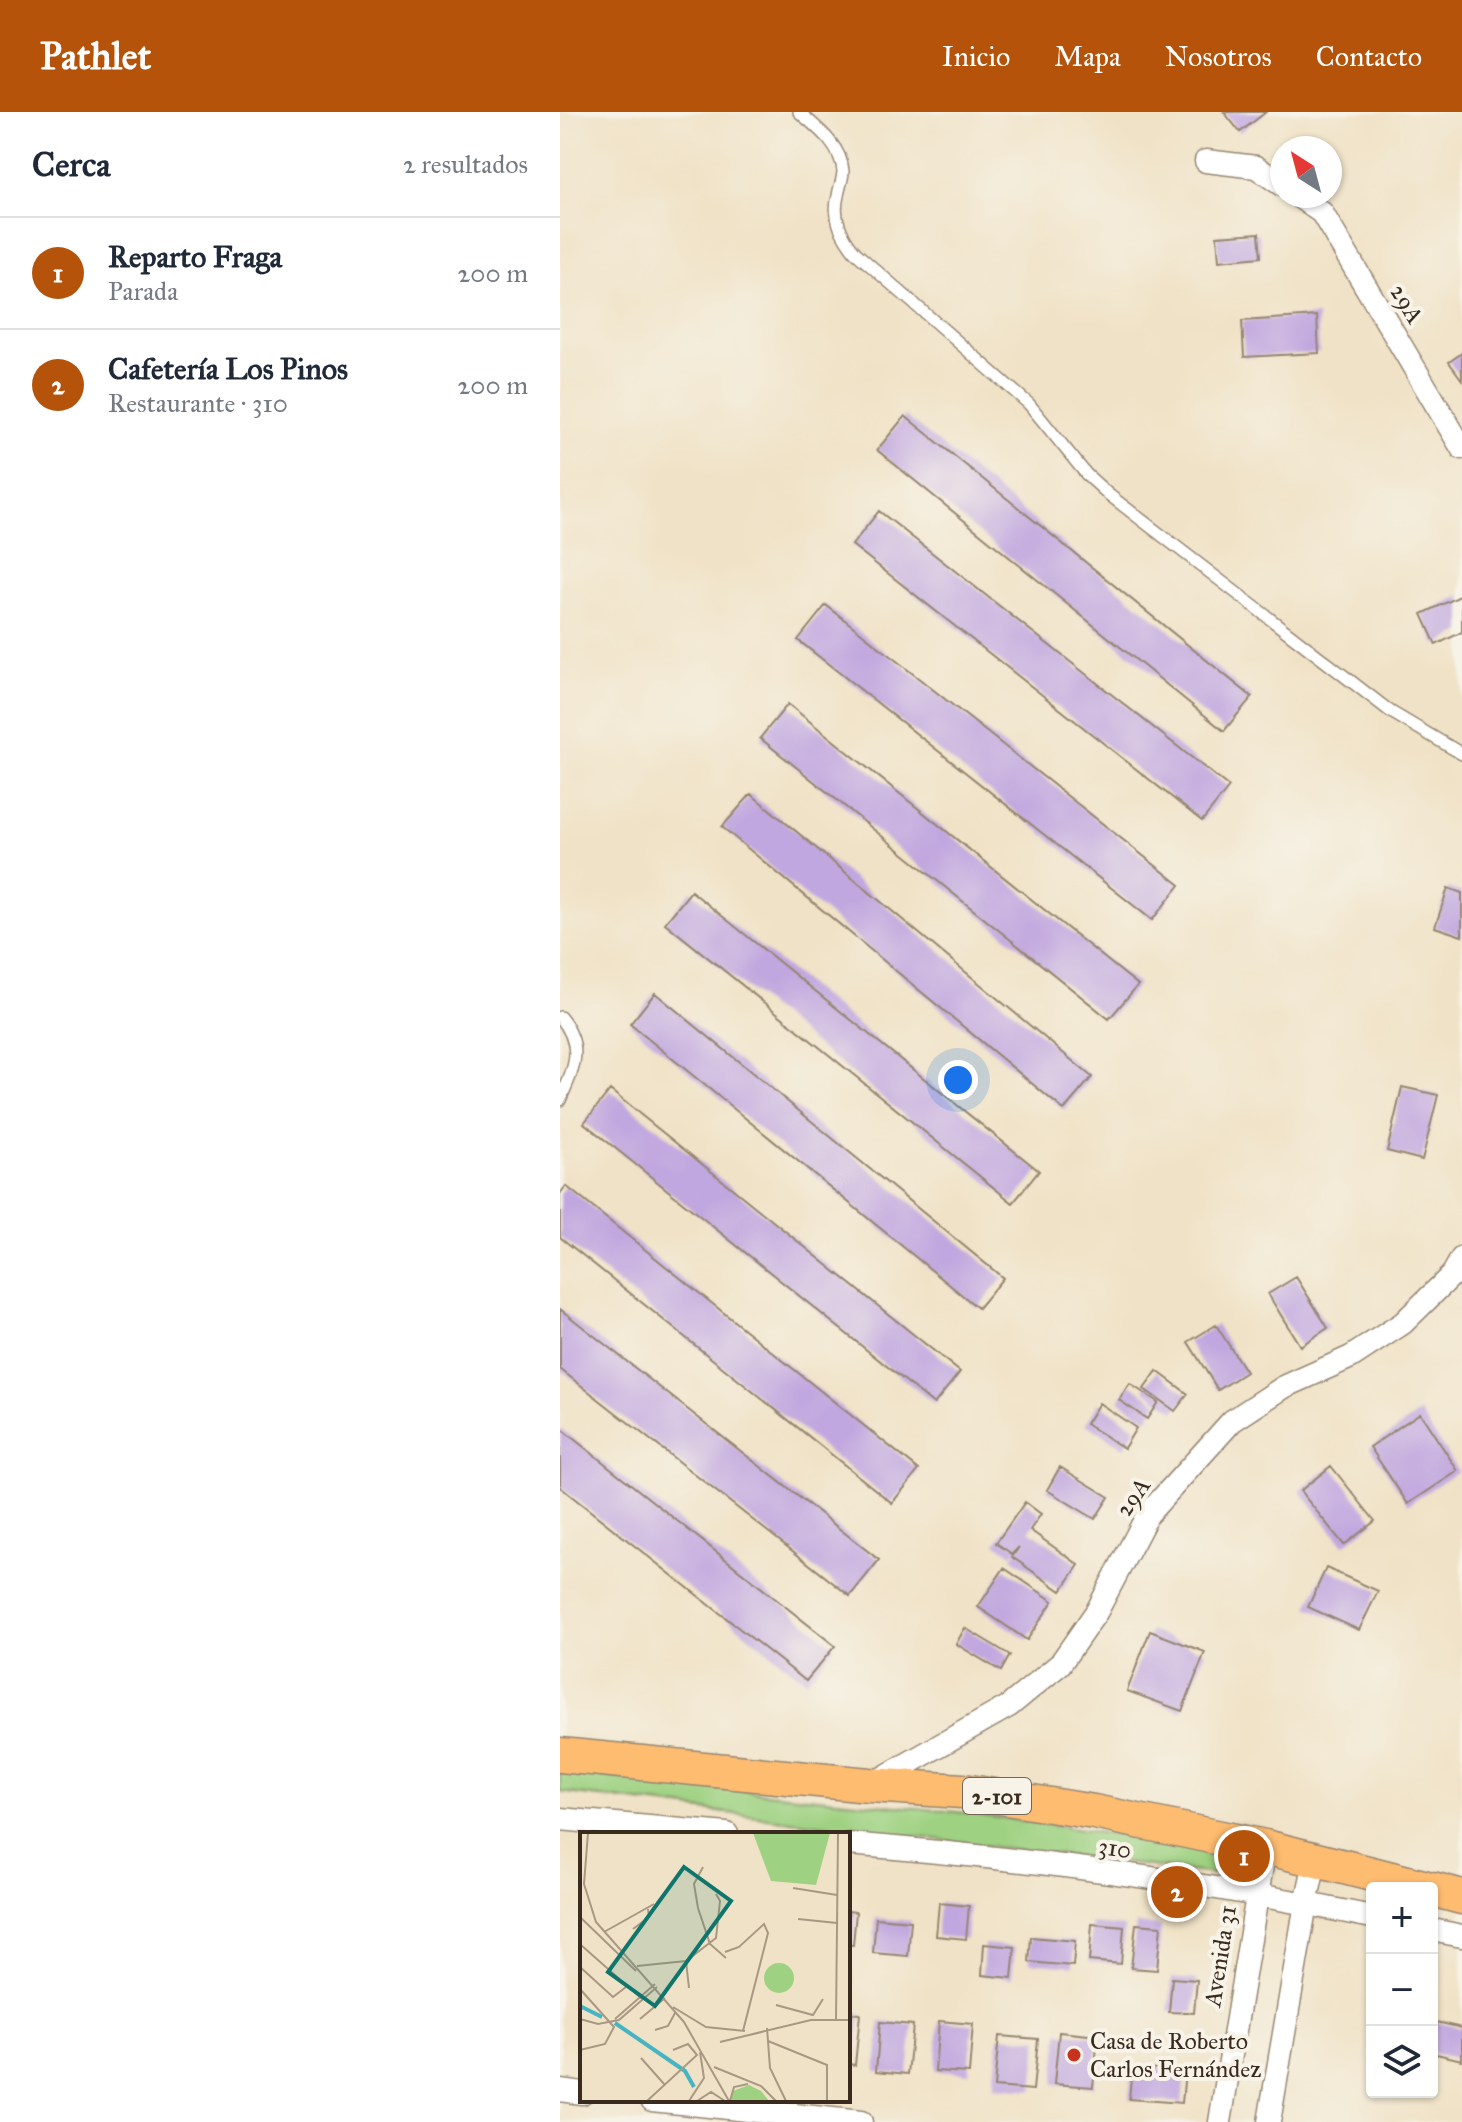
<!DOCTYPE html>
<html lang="es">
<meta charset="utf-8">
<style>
:root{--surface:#fff;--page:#f2f2f3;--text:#1f2937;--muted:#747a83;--line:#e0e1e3;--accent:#b45309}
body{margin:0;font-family:"IM FELL Great Primer",serif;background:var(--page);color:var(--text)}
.controls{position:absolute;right:24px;bottom:24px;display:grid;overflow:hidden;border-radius:8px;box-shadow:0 2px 6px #0004}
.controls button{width:72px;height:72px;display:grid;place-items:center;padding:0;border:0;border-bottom:2px solid var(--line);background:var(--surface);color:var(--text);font:40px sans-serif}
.compass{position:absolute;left:710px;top:24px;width:72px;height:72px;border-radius:50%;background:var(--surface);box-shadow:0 2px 6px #0004;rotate:324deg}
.you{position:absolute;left:398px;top:968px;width:28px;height:28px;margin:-20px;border:6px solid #fff;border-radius:50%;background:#1a73e8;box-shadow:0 0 0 12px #1a73e833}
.badge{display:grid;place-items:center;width:52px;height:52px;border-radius:50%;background:var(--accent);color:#fff;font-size:26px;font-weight:700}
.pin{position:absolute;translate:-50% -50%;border:4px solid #fff;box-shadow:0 2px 8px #0006}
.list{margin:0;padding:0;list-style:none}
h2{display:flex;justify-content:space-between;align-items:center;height:104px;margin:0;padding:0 32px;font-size:34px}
h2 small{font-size:26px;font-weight:400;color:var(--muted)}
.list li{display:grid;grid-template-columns:52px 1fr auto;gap:24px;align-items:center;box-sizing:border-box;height:112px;padding:0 32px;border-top:2px solid var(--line)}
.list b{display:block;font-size:30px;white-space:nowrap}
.list p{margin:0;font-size:26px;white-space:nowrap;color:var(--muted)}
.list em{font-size:26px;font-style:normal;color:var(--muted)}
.icon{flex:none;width:44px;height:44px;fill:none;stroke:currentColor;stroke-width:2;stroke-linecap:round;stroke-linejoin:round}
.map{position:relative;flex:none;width:902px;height:2010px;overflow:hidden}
header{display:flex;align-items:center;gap:48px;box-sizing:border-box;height:112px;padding:0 40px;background:var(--accent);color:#fff}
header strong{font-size:38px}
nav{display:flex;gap:44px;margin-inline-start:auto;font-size:28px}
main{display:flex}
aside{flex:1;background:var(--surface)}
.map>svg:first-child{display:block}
.green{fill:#9ed181;stroke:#6c7e50;stroke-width:2}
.building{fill:#c1a7df}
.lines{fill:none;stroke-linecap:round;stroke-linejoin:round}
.lane-casing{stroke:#968672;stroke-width:14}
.street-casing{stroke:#968672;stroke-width:25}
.primary-casing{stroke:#968672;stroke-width:37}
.lane{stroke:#fff;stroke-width:11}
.street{stroke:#fff;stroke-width:22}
.primary{stroke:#febc70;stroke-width:34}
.poi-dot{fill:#c8321e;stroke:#f7f3e8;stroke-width:3}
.labels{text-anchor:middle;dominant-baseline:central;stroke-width:8;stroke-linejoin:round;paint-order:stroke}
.shield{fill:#f7f3e8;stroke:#73665b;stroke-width:2}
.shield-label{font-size:22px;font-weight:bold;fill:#3b2a1e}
.street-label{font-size:24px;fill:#3b2a1e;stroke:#f7f3e8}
.poi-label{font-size:24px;fill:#3b2a1e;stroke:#f7f3e8;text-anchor:start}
.inset-river{fill:none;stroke:#46b4c2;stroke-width:4}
.inset-road{fill:none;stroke:#a89883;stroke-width:2}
.view{fill:#0f766e;fill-opacity:0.15;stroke:#0f766e;stroke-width:4}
.inset-edge{fill:none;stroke:#3b2a1e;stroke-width:4}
</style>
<header>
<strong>Pathlet</strong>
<nav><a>Inicio</a><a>Mapa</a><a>Nosotros</a><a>Contacto</a></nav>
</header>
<main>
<aside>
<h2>Cerca<small>2 resultados</small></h2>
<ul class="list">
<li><span class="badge">1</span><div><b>Reparto Fraga</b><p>Parada</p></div><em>200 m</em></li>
<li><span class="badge">2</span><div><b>Cafetería Los Pinos</b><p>Restaurante · 310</p></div><em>200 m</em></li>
</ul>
</aside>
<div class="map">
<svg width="902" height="2010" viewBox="0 0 902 2010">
<rect width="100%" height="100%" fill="#f7f3e8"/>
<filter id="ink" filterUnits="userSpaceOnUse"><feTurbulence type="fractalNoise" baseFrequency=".0125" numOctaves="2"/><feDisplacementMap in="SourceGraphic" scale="16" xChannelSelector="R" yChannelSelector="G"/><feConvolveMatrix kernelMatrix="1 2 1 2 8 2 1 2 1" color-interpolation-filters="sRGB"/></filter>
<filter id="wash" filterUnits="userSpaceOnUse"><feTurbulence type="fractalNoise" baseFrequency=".006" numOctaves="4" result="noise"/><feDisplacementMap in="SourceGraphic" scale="32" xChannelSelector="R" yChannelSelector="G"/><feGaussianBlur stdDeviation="1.8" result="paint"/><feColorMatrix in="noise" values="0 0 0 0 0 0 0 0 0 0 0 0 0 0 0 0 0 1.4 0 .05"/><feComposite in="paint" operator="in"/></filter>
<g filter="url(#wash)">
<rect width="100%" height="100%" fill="#f0e2c6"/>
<path class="green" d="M 0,1660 L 416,1702 L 680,1742 L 684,1744 L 684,1760 L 677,1765 L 0,1680 Z"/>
<g id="blocks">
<path class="building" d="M 664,0 L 706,0 L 680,20 Z
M 699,121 L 701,145 L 659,149 L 657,124 Z
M 757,204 L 759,241 L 684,245 L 682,209 Z
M 902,241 L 902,268 L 889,250 Z
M 345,304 L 692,585 L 664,619 L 317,338 Z
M 319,399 L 669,675 L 642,709 L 292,433 Z
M 902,483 L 902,520 L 876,533 L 862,502 Z
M 266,493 L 620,773 L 592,808 L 238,528 Z
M 228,592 L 578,873 L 549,907 L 200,626 Z
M 191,682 L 532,965 L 504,998 L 162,715 Z
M 888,776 L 902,781 L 902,824 L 875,815 Z
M 131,779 L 479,1059 L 453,1091 L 105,811 Z
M 95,881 L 443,1166 L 418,1196 L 70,912 Z
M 842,975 L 878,983 L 862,1048 L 827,1039 Z
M 50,978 L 400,1260 L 374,1292 L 24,1011 Z
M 6,1074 L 359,1358 L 332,1391 L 0,1125 L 0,1082 Z
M 736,1165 L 768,1216 L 740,1234 L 708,1182 Z
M 0,1197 L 319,1448 L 290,1484 L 0,1257 Z
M 656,1213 L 686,1260 L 658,1278 L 628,1230 Z
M 597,1259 L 628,1282 L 615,1299 L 584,1277 Z
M 570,1272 L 598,1290 L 587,1307 L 559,1288 Z
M 539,1291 L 576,1316 L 564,1336 L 526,1312 Z
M 860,1301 L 898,1359 L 848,1392 L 810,1335 Z
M 0,1316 L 275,1534 L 246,1569 L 0,1375 Z
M 771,1354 L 815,1409 L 784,1433 L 740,1379 Z
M 500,1355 L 549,1385 L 535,1407 L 487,1378 Z
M 465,1390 L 481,1402 L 470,1418 L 519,1453 L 501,1479 L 452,1445 L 459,1435 L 452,1442 L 436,1431 Z
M 444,1456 L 493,1489 L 467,1528 L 418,1495 Z
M 766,1456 L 818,1479 L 799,1518 L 748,1495 Z
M 405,1516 L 450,1543 L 441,1559 L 396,1532 Z
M 590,1519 L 645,1540 L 622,1599 L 567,1579 Z
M 379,1791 L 409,1794 L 406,1827 L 376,1824 Z
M 288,1799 L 296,1800 L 293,1833 L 288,1833 Z
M 316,1806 L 351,1809 L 348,1844 L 313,1841 Z
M 532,1812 L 564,1815 L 561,1852 L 529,1849 Z
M 576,1812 L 601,1814 L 597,1858 L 571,1856 Z
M 471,1825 L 515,1829 L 513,1854 L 469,1850 Z
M 424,1832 L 455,1835 L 452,1866 L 422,1863 Z
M 612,1866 L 637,1868 L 634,1901 L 609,1900 Z
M 288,1901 L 300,1902 L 295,1953 L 288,1952 Z
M 379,1909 L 413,1912 L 409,1961 L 375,1959 Z
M 872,1909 L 902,1916 L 902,1948 L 872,1941 Z
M 320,1910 L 353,1913 L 348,1962 L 316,1959 Z
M 499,1920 L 538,1924 L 533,1975 L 494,1972 Z
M 439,1924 L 478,1927 L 473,1978 L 434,1975 Z
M 572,1955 L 625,1959 L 622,1991 L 569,1987 Z"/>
</g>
</g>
<g filter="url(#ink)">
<use href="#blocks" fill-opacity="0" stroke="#968672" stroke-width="2"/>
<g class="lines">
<defs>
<path id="lane" d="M 239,0 C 256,15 281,33 283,59 C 283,67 279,76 278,84 C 272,106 282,124 296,141 L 469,292 L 526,362 L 548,382 L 831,600 L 902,642
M 0,905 C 25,935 14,957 0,988"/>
<path id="street" d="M 646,49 L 696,55 L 722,73
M 738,84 L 762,101 L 902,336
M 310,1673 L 449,1594 L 500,1552 L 537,1499 L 588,1402 L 672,1309 L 724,1275 L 791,1245 L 843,1211 L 893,1162 L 902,1146
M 0,1707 L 167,1722
M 288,1732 C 463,1746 640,1769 812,1805
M 872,1818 L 902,1824
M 0,1978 L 22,1981
M 92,1988 L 301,2010
M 660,2010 L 705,1735
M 709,2010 L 746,1791 L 756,1746"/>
<path id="primary" d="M 0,1643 L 309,1673 L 403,1679 L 534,1700 L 705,1735 L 867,1776
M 872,1777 L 902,1785"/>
</defs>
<use href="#lane" class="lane-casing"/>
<use href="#street" class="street-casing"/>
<use href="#primary" class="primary-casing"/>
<use href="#lane" class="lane"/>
<use href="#street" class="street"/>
<use href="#primary" class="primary"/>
</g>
</g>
<circle class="poi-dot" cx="514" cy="1943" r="8"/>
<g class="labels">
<rect class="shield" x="403" y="1666" width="68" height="36" rx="6"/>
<g class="shield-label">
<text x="437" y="1684">2-101</text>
</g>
<g class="street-label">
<text transform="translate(847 192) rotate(59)">29A</text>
<text transform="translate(573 1385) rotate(-55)">29A</text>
<text transform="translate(555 1736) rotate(8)">310</text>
<text transform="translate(660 1844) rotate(-81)">Avenida 31</text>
</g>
<g class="poi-label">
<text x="530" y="1929">Casa de Roberto<tspan x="530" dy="28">Carlos Fernández</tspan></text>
</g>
</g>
<g transform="translate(20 1720)">
<rect width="270" height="270" fill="#f0e2c6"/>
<path d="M 173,1 L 250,1 L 236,53 L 191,49 ZM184 146a15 15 0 1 1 30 0a15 15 0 1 1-30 0ZM 169,253 L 181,259 L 189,269 L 151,269 L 153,259 Z" fill="#9ed181"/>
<path class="inset-river" d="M 0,174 L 22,185M 35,191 L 105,239 L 114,255"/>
<path class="inset-road" d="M 8,1 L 4,52 L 16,90 L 104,190M 123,35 L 114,52 L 118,76 L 130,112 L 146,126M 213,56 L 257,63M 0,85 L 56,139M 218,87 L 257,91M 53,97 L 69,85 L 68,77M 24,100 L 74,72M 1,113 L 62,167M 145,120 L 159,115 L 184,92 L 188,101 L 163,199M 106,129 L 109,156M 57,134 L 106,129 L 136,106 L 140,69 L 136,62M 0,135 L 33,165 L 46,155M 0,157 L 34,195 L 25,212 L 0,218M 196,173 L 233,183 L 243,167M 93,175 L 126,195 L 165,199M 0,187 L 18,192 L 39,188 L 77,155M 35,187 L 75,152M 60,187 L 85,166M 256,187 L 258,1M 104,190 L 149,269M 187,196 L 190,236 L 206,269M 75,198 L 88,194 L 95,181M 188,209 L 247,233 L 247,269M 140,210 L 231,188 L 270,188M 61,226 L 85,253M 134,235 L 181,254 L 196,269M 67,269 L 117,223 L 108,212 L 93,218M 109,269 L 124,246 L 120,220M 117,269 L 131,260 L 145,269M 150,269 L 154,255 L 168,252"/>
<path class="view" d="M 104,35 L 151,69 L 75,174 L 28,140 Z"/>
<rect width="270" height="270" class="inset-edge"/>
</g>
</svg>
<div class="controls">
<button>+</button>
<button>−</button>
<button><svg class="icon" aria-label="layers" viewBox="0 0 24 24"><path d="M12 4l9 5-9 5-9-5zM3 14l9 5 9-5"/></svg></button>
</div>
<svg class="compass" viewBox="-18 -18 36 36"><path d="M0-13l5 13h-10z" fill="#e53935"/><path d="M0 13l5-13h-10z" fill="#747a83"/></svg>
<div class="you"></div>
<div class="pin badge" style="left:684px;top:1744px">1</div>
<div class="pin badge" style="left:617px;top:1780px">2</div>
</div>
</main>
